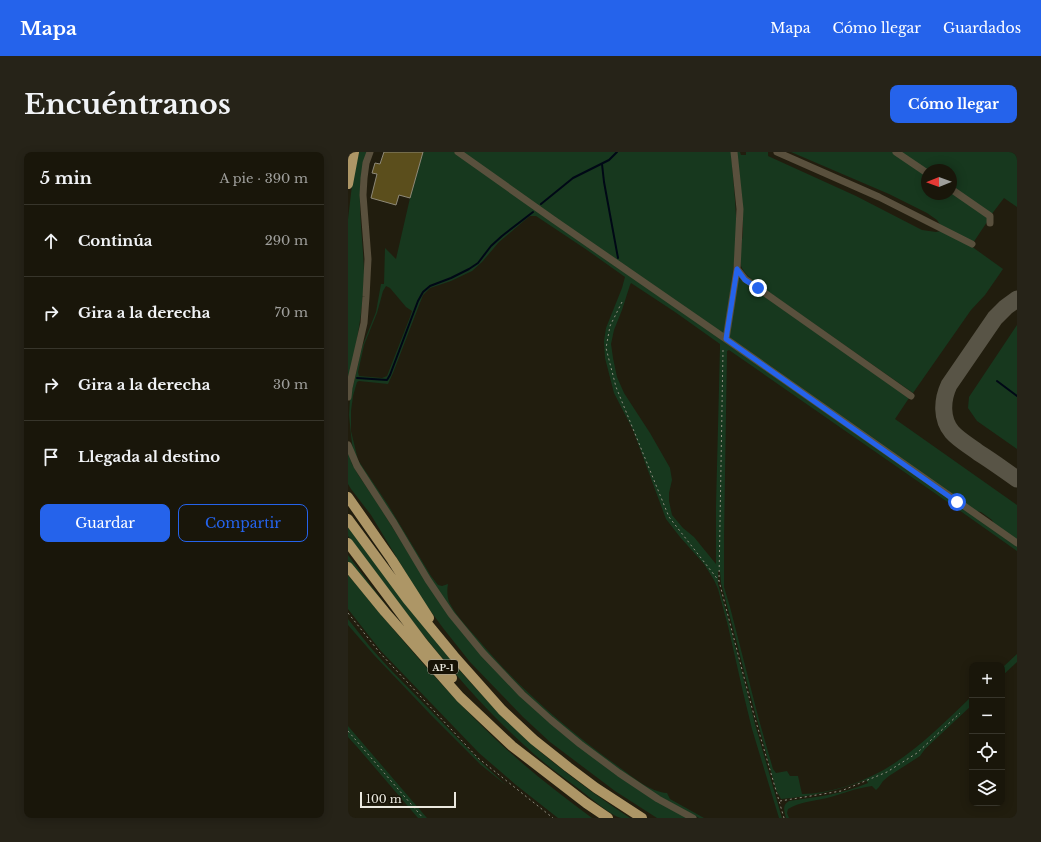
<!DOCTYPE html>
<html lang="es">
<meta charset="utf-8">
<style>
:root{--surface:#19160a;--page:#262318;--text:#f1f3f6;--muted:#9f9f9c;--line:#37352b;--accent:#2563eb}
body{margin:0;font-family:"Libre Baskerville",serif;background:var(--page);color:var(--text)}
.controls{position:absolute;right:12px;bottom:12px;display:grid;overflow:hidden;border-radius:8px;box-shadow:0 2px 10px #0003}
.controls button{width:36px;height:36px;display:grid;place-items:center;padding:0;border:0;border-bottom:1px solid var(--line);background:var(--surface);color:var(--text);font:20px sans-serif}
.compass{position:absolute;left:573px;top:12px;width:36px;height:36px;border-radius:50%;background:var(--surface);box-shadow:0 2px 10px #0003;rotate:269deg}
.scale{position:absolute;left:12px;bottom:10px;width:96px;box-sizing:border-box;padding-left:4px;border:2px solid #eae8de;border-top:0;font-size:11px;line-height:14px;white-space:nowrap;color:#eae8de;-webkit-text-stroke:3px #171306;paint-order:stroke}
.stop{position:absolute;width:12px;height:12px;margin:-9px;border:3px solid #2563eb;border-radius:50%;background:#fff}
.stop.end{background:#2563eb;border-color:#fff;box-shadow:0 1px 4px #0008}
.list{margin:0;padding:0;list-style:none}
h2{display:flex;justify-content:space-between;align-items:center;height:52px;margin:0;padding:0 16px;font-size:17px}
h2 small{font-size:13px;font-weight:400;color:var(--muted)}
.list li{display:grid;grid-template-columns:26px 1fr auto;gap:12px;align-items:center;box-sizing:border-box;height:72px;padding:0 16px;border-top:1px solid var(--line)}
.list b{display:block;font-size:15px;white-space:nowrap}
.list em{font-size:13px;font-style:normal;color:var(--muted)}
.actions{display:flex;gap:8px;padding:12px 16px}
.actions a{flex:1;padding:9px 0;border:1px solid var(--accent);border-radius:8px;text-align:center;font-size:14px;color:var(--accent)}
.actions .main{background:var(--accent);color:#fff}
.icon{flex:none;width:22px;height:22px;fill:none;stroke:currentColor;stroke-width:2;stroke-linecap:round;stroke-linejoin:round}
.map{position:relative;flex:none;width:669px;height:666px;overflow:hidden;border-radius:8px}
header{display:flex;align-items:center;gap:24px;box-sizing:border-box;height:56px;padding:0 20px;background:var(--accent);color:#fff}
header strong{font-size:19px}
nav{display:flex;gap:22px;margin-inline-start:auto;font-size:14px}
.intro{display:flex;align-items:center;justify-content:space-between;box-sizing:border-box;height:96px;padding:0 24px}
h1{margin:0;font-size:28px}
.button{padding:10px 18px;border-radius:8px;background:var(--accent);color:#fff;font-size:14px;font-weight:700}
main{display:flex;gap:24px;padding:0 24px}
aside{flex:1;background:var(--surface);border-radius:8px;box-shadow:0 2px 10px #0003}
.map>svg:first-child{display:block}
.green{fill:#17381e;fill-rule:evenodd}
.lines{fill:none;stroke-linecap:round;stroke-linejoin:round}
.stream{stroke:#000816;stroke-width:2}
.taxiway{stroke:#585446;stroke-width:17}
.building{fill:#5b4e1c;stroke:#8e8978}
.path{stroke:#908d80;stroke-width:1;stroke-dasharray:2 3;stroke-linecap:butt}
.minor{stroke:#59503d;stroke-width:7}
.highway{stroke:#ad9666;stroke-width:10}
.route{stroke:#2563eb;stroke-width:5}
.labels{text-anchor:middle;dominant-baseline:central;stroke-width:3;stroke-linejoin:round;paint-order:stroke}
.shield{fill:#171306;stroke:#aba89d;stroke-width:1}
.shield-label{font-size:9px;font-weight:bold;fill:#eae8de}
</style>
<header>
<strong>Mapa</strong>
<nav><a>Mapa</a><a>Cómo llegar</a><a>Guardados</a></nav>
</header>
<div class="intro"><h1>Encuéntranos</h1><a class="button">Cómo llegar</a></div>
<main>
<aside>
<h2>5 min<small>A pie · 390 m</small></h2>
<ul class="list">
<li><svg class="icon" aria-label="ahead" viewBox="0 0 24 24"><path d="M12 20V5M6 11l6-6 6 6"/></svg><div><b>Continúa</b></div><em>290 m</em></li>
<li><svg class="icon" aria-label="right" viewBox="0 0 24 24"><path d="M7 20v-9h11M14 6l5 5-5 5"/></svg><div><b>Gira a la derecha</b></div><em>70 m</em></li>
<li><svg class="icon" aria-label="right" viewBox="0 0 24 24"><path d="M7 20v-9h11M14 6l5 5-5 5"/></svg><div><b>Gira a la derecha</b></div><em>30 m</em></li>
<li><svg class="icon" aria-label="arrive" viewBox="0 0 24 24"><path d="M6 21V4h12l-3 4 3 4H6"/></svg><div><b>Llegada al destino</b></div></li>
</ul>
<div class="actions"><a class="main">Guardar</a><a>Compartir</a></div>
</aside>
<div class="map">
<svg width="669" height="666" viewBox="0 0 669 666">
<rect width="100%" height="100%" fill="#211d0e"/>
<path class="green" d="M 11,0 L 19,0 C 5,39 16,84 16,124 C 15,160 8,196 0,230 L 0,67 L 4,33 Z
M 75,0 L 106,0 L 669,394 L 669,399 L 601,351 L 381,198 L 379,199 L 376,386 L 376,435 L 382,455 L 411,568 L 425,617 L 428,621 L 439,619 L 442,624 L 450,624 L 454,642 C 468,642 482,639 496,635 C 551,618 584,582 624,544 L 624,553 L 577,597 L 572,604 L 541,624 L 535,629 L 531,635 L 528,638 L 524,634 C 508,636 494,642 479,646 C 466,649 451,650 440,657 L 439,661 L 441,666 L 438,666 C 436,659 434,653 441,649 C 468,645 495,642 520,631 L 518,628 C 491,638 462,645 433,647 L 428,638 L 398,527 L 390,495 L 373,431 L 372,419 L 370,419 L 370,432 L 380,466 L 407,572 L 434,666 L 431,666 L 404,577 L 395,540 L 380,474 L 370,437 L 366,428 L 356,412 L 332,385 L 318,367 L 285,278 L 266,241 L 257,206 L 256,189 L 258,176 L 274,136 L 277,125 L 239,98 L 188,64 L 182,64 L 177,68 L 151,90 L 134,110 L 124,119 L 103,129 L 82,136 L 75,143 L 45,221 L 40,232 L 11,229 L 9,230 L 5,244 L 3,259 L 3,279 L 10,308 L 40,353 L 83,424 L 90,433 L 94,434 L 100,432 C 99,437 99,444 101,450 C 108,464 123,479 133,491 C 173,538 221,579 271,615 C 285,625 302,640 319,641 L 322,647 L 356,666 L 351,666 L 312,645 L 279,624 L 242,597 L 186,549 L 137,499 L 104,459 L 86,433 L 12,315 L 5,299 L 3,283 L 1,263 L 2,247 L 14,195 L 28,160 L 33,132 L 36,132 L 37,96 L 48,107 L 62,46 ZM 283,131 L 327,160 L 372,192 L 372,196 L 368,354 L 368,412 L 346,385 L 335,376 L 324,363 L 321,349 L 321,341 L 324,328 L 322,316 L 302,281 L 276,241 L 269,225 L 265,206 L 263,192 L 266,178 L 274,158 L 282,133 ZM 38,134 L 42,136 L 58,155 L 64,159 L 62,165 L 39,224 L 34,226 L 11,224 L 10,220 L 16,193 L 29,161 L 35,139 Z
M 113,0 L 383,0 L 387,48 L 389,79 L 386,111 L 376,184 Z
M 388,0 L 392,0 L 393,3 L 398,3 L 398,0 L 420,0 L 420,4 L 508,44 L 574,78 L 588,80 L 593,79 L 623,94 L 655,117 L 637,143 L 623,158 L 565,241 L 406,130 C 401,125 396,121 393,114 C 390,102 395,89 395,77 C 395,51 391,25 388,0 Z
M 443,0 L 546,0 L 579,23 L 579,42 L 603,42 L 603,40 L 641,67 L 625,91 L 593,74 L 589,68 L 579,61 L 541,42 Z
M 553,0 L 669,0 L 669,55 L 656,46 L 643,63 L 603,35 L 603,18 L 579,18 Z
M 389,125 L 561,246 L 547,267 L 669,353 L 669,389 L 648,375 L 644,368 L 633,360 L 626,359 L 382,188 L 380,182 Z
M 669,173 L 669,297 L 629,269 L 620,256 L 621,245 Z
M 0,300 L 4,312 L 11,324 L 28,349 L 91,450 L 212,580 L 340,666 L 309,666 L 267,639 L 202,590 L 175,565 L 122,510 L 95,476 L 73,446 L 23,363 L 3,337 L 0,332 Z
M 0,375 C 50,441 98,508 157,567 C 165,574 173,583 181,590 C 213,618 247,643 282,666 C 280,666 276,666 273,666 C 265,665 239,643 231,637 C 212,623 193,609 176,593 C 109,532 55,457 0,384 Z
M 0,403 L 43,460 L 0,410 Z
M 0,423 C 41,472 81,521 126,566 C 162,603 203,636 244,666 L 210,666 L 168,633 L 131,601 L 32,498 L 0,457 Z
M 0,467 L 23,496 L 40,515 L 132,609 L 159,634 L 133,613 L 82,562 L 26,503 L 0,473 Z
M 669,502 L 669,510 L 654,524 L 654,516 Z
M 0,574 L 79,666 L 70,666 L 10,596 L 0,585 Z"/>
<g class="lines">
<path class="stream" d="M 254,12 L 256,30 L 270,106
M 193,52 L 225,26 L 261,8 L 269,0
M 9,226 L 39,228 L 42,223 L 70,149 L 75,140 L 82,134 L 103,126 L 121,117 L 130,111 L 143,94 L 154,84 L 185,60
M 649,229 L 669,244"/>
<path class="taxiway" d="M 669,147 L 658,155 L 647,166 L 601,233 C 594,248 593,267 604,280 C 611,288 622,294 631,301 C 644,309 656,318 669,327"/>
</g>
<path class="building" d="M 36,0 L 75,0 L 62,46 L 51,43 L 48,53 L 23,46 L 29,22 L 24,21 L 27,11 L 32,12 Z"/>
<g class="lines">
<path class="path" d="M 274,150 L 262,174 L 258,196 L 268,235 L 321,365 L 371,429
M 375,198 L 371,429 L 404,556 L 436,666
M 0,461 L 32,501 L 130,606 L 205,666
M 0,579 L 75,666
M 432,649 L 493,639 L 539,620 L 569,601 L 612,561"/>
<path class="minor" d="M 110,0 L 206,68 L 378,187 L 669,391
M 386,0 L 392,57 L 389,117 L 397,127 L 563,244
M 429,0 L 531,45 L 624,92
M 548,0 L 579,21
M 603,37 L 642,64 L 642,71
M 378,187 L 389,117
M 0,245 L 1,236 L 16,171 L 18,145 L 20,107 L 15,43 L 16,26 L 18,11 L 22,0
M 0,293 L 9,314 L 46,371 L 80,428 L 103,462 L 135,501 L 174,542 L 203,568 L 232,592 L 271,621 L 310,647 L 345,666"/>
<path class="highway" d="M 0,32 L 6,0
M 0,345 L 44,408 L 81,466
M 0,367 L 59,447 L 106,504 L 154,558 L 186,588 L 220,615 L 248,636 L 294,666
M 0,391 L 75,491 L 104,526
M 0,415 L 37,460 L 112,545 L 164,594 L 238,651 L 260,666"/>
</g>
<g class="lines">
<path class="route" d="M 410,136 L 397,128 L 389,117 L 378,187 L 609,350"/>
</g>
<g class="labels">
<rect class="shield" x="80" y="508" width="30" height="14" rx="3"/>
<g class="shield-label">
<text x="95" y="515">AP-1</text>
</g>
</g>
</svg>
<div class="controls">
<button>+</button>
<button>−</button>
<button><svg class="icon" aria-label="locate" viewBox="0 0 24 24"><circle cx="12" cy="12" r="6"/><path d="M12 2v4M12 18v4M2 12h4M18 12h4"/></svg></button>
<button><svg class="icon" aria-label="layers" viewBox="0 0 24 24"><path d="M12 4l9 5-9 5-9-5zM3 14l9 5 9-5"/></svg></button>
</div>
<svg class="compass" viewBox="-18 -18 36 36"><path d="M0-13l5 13h-10z" fill="#e53935"/><path d="M0 13l5-13h-10z" fill="#9f9f9c"/></svg>
<div class="scale">100 m</div>
<div class="stop" style="left:609px;top:350px"></div>
<div class="stop end" style="left:410px;top:136px"></div>
</div>
</main>
